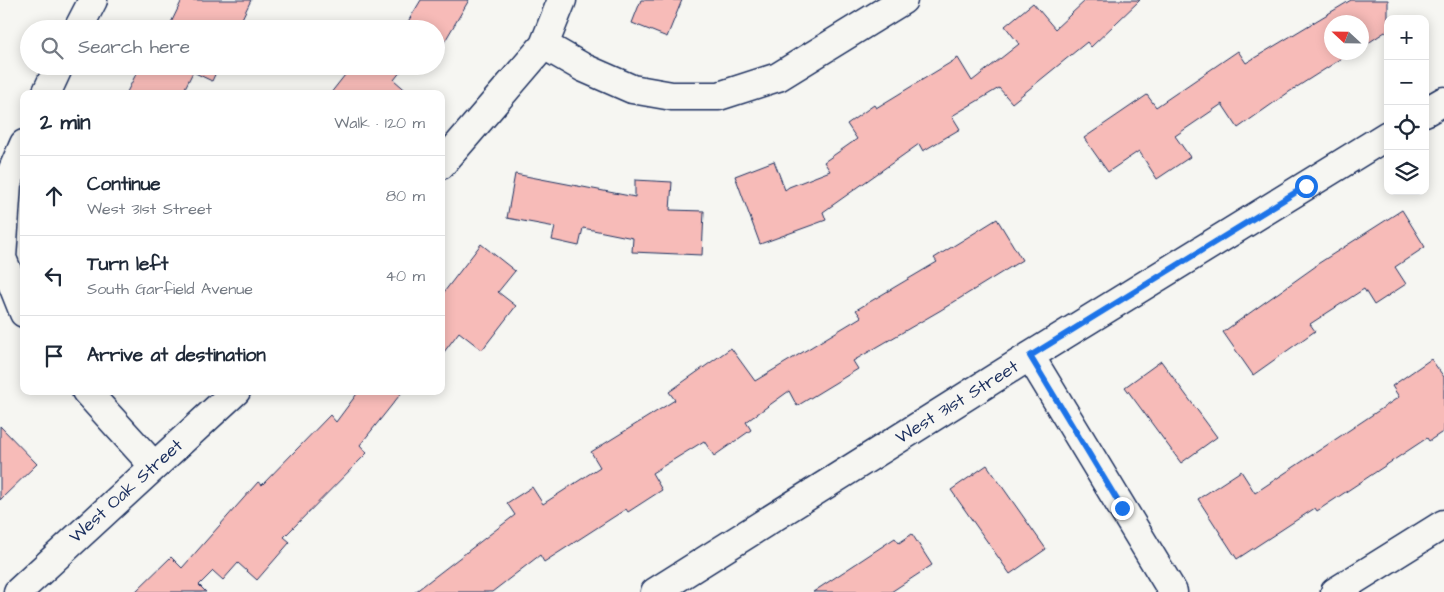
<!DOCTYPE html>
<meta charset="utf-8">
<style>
:root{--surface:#fff;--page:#f2f2f3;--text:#1f2937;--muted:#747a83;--line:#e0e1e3}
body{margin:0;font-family:"Architects Daughter",sans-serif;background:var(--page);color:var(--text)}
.controls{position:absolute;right:15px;top:15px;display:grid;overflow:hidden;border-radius:10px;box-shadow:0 2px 12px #0003}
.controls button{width:45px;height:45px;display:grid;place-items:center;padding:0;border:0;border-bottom:1px solid var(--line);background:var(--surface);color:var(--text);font:25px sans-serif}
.compass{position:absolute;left:1324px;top:15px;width:45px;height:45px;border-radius:50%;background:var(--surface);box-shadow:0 2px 12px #0003;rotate:292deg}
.stop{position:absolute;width:15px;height:15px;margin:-11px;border:4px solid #1a73e8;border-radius:50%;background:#fff}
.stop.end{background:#1a73e8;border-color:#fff;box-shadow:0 1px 5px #0008}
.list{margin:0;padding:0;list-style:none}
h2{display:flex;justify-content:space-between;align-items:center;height:65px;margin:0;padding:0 20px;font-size:21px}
h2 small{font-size:16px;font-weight:400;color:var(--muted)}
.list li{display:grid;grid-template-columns:32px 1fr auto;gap:15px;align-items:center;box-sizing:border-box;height:80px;padding:0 20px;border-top:1px solid var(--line)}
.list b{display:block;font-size:19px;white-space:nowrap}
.list p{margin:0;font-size:16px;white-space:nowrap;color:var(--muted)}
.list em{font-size:16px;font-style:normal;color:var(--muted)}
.icon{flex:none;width:28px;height:28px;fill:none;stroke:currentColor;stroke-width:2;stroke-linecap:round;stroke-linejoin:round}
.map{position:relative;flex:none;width:1444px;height:592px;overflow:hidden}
.search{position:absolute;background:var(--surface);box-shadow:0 2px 12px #0003;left:20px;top:20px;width:425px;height:55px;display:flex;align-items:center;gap:12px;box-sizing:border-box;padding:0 18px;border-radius:28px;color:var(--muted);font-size:19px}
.panel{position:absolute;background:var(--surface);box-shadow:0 2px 12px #0003;left:20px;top:90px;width:425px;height:305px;border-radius:10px}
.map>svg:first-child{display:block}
.building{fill:#f7bbb8;stroke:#1b2f5e}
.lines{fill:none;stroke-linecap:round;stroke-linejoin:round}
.street-casing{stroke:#1b2f5e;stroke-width:31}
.street{stroke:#f6f6f2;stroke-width:28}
.route{stroke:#1a73e8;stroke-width:6}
.labels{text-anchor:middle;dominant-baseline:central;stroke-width:4.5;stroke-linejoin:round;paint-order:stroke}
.street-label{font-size:18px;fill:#1b2f5e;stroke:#f6f6f2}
</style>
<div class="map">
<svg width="1444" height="592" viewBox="0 0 1444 592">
<rect width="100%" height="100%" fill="#f6f6f2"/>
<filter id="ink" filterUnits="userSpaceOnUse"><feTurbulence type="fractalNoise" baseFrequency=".02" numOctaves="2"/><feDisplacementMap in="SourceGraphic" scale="10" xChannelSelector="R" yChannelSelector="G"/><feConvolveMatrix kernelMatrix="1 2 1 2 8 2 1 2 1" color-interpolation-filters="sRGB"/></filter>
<g filter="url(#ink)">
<path class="building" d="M 182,0 L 251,0 L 237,29 L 168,29 Z
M 421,0 L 469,0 L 442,46 L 436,43 L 436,29 L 412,29 L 406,25 Z
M 641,0 L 682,0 L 667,37 L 632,23 Z
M 1086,0 L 1140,0 L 1091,47 L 1087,42 L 1012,103 L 999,88 L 952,116 L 960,129 L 923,151 L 919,144 L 823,212 L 826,220 L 760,244 L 735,176 L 774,161 L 785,190 L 789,187 L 830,171 L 824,162 L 857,139 L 847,124 L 874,105 L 876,108 L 958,58 L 972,81 L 1019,44 L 1005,26 L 1033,3 L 1055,29 Z
M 1351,0 L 1388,0 L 1388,30 L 1362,47 L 1362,22 L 1332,22 L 1332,52 L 1352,52 L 1289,92 L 1238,128 L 1222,104 L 1175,136 L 1190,157 L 1157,179 L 1139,151 L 1108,172 L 1084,138 L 1147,95 L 1156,107 L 1238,51 L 1246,63 Z
M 140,66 L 219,66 L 212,81 L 193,72 L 182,94 L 126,94 Z
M 352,66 L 405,66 L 394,80 L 410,94 L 330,94 Z
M 515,174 L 635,197 L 635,180 L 672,182 L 670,210 L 704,211 L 702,255 L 632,252 L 633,238 L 583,228 L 579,246 L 552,240 L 555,227 L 507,218 Z
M 1402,210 L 1425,247 L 1395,267 L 1406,284 L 1374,305 L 1364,289 L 1310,324 L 1315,331 L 1253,375 L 1223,332 L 1316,266 L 1316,265 Z
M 997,219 L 1022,260 L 941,310 L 853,361 L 858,369 L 797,406 L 789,391 L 746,422 L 751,430 L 714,456 L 704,441 L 652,473 L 662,490 L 628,512 L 626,509 L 544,562 L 540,555 L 492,592 L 415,592 L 515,515 L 507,503 L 532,487 L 543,504 L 600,467 L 591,452 L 675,400 L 669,392 L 731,348 L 755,381 L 861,317 L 856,310 L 937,262 L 934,258 Z
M 481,244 L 515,271 L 498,292 L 516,306 L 482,350 L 459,332 L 441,356 L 441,296 Z
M 1431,359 L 1444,377 L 1444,431 L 1429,441 L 1427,438 L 1317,511 L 1315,508 L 1237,559 L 1198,499 L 1241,471 L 1255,493 L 1399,397 L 1392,386 Z
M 1161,361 L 1217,437 L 1181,463 L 1125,387 Z
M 359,391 L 403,391 L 360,445 L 367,453 L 284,537 L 290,542 L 257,580 L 238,563 L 223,580 L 213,571 L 199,585 L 206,592 L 135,592 L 171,557 L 182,568 L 258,482 L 262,485 L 330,415 L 336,422 Z
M 0,426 L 37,464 L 0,500 Z
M 987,465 L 1046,549 L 1010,574 L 951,490 Z
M 912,534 L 932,565 L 891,592 L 813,592 L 895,538 L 899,543 Z"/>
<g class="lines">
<defs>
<path id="street" d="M 78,29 L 93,0
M 544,45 L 584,68 L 632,89 L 672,96 L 719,96 L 778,77 L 903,0
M 46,94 L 59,66
M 1425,112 L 1444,101
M 24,144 L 7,183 L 2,258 L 24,313
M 441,165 L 544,45 L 562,0
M 1030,356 L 1173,592
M 86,391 L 154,466
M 18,592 L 236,391
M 655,592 L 1030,356 L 1388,135
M 1335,592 L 1444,524"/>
</defs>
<use href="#street" class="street-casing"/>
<use href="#street" class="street"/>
</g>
</g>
<g class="lines" filter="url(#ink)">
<path class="route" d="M 1122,508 L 1030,356 L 1306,186"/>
</g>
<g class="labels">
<g class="street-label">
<text transform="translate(957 402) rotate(-32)">West 31st Street</text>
<text transform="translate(126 491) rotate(-42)">West Oak Street</text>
</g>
</g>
</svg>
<div class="controls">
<button>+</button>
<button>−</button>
<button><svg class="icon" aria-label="locate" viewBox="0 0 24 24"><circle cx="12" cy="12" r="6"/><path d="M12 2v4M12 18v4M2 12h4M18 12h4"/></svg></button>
<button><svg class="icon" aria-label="layers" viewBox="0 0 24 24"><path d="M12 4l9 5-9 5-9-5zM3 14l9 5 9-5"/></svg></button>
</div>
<svg class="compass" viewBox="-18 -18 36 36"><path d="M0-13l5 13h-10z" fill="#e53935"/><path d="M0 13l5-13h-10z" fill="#747a83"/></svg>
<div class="stop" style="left:1306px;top:186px"></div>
<div class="stop end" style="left:1122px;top:508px"></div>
<div class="search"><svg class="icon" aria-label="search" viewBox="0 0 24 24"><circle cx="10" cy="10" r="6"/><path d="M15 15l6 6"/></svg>Search here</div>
<section class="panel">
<h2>2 min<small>Walk · 120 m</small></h2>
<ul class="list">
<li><svg class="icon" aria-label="ahead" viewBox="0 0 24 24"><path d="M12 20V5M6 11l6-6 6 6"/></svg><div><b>Continue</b><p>West 31st Street</p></div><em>80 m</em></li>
<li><svg class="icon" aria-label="left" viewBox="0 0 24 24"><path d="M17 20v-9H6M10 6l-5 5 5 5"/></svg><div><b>Turn left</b><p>South Garfield Avenue</p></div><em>40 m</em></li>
<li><svg class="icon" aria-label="arrive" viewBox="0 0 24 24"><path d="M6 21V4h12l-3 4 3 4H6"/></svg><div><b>Arrive at destination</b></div></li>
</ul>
</section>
</div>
